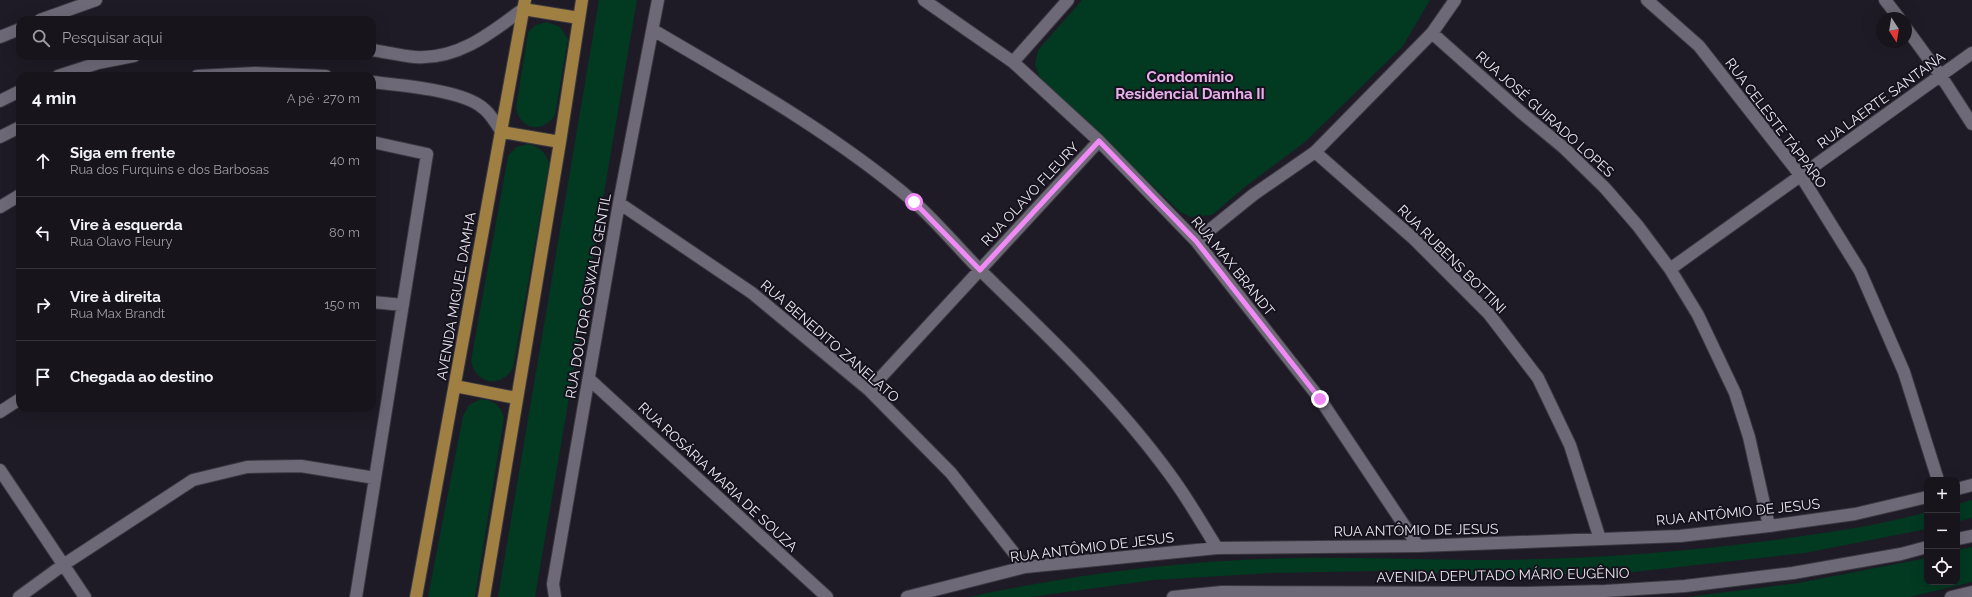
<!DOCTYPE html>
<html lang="pt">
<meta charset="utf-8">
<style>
:root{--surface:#17141c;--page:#201d25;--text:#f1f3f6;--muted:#9e9ea3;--line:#36333b}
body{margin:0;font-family:Raleway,sans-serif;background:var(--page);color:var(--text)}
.controls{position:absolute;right:12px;bottom:12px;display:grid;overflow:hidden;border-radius:8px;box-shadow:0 4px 16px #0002}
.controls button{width:36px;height:36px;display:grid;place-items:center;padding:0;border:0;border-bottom:1px solid var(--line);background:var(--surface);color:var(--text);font:20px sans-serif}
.compass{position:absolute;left:1876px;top:12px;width:36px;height:36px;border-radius:50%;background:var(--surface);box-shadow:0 4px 16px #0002;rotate:168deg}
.stop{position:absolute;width:12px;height:12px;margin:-9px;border:3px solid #f08bf6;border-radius:50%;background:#fff}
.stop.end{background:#f08bf6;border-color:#fff;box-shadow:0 1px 4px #0008}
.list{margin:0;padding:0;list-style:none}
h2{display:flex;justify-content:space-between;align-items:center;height:52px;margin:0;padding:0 16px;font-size:17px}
h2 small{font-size:13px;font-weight:400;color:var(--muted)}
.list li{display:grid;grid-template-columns:26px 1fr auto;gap:12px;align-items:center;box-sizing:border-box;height:72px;padding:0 16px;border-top:1px solid var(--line)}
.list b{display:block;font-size:15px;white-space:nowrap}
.list p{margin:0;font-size:13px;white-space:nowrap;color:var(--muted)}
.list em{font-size:13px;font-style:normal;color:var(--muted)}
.icon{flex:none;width:22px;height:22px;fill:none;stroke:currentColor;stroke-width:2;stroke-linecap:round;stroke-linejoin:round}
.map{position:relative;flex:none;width:1972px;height:597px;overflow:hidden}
.search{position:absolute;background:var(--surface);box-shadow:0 4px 16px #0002;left:16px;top:16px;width:360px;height:44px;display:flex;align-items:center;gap:10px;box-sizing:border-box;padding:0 14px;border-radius:12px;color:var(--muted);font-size:15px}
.panel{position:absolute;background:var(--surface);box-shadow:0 4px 16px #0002;left:16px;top:72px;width:360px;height:340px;border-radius:12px}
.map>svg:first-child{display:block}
.green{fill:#013921}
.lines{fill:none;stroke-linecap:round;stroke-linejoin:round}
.minor-casing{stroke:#3a3840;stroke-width:14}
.major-casing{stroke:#3a3840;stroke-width:14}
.minor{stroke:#6e6977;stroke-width:12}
.major{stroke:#9f8042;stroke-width:12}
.route{stroke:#f08bf6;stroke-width:5}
.labels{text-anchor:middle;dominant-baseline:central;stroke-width:4;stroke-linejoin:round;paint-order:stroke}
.street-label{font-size:14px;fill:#eae7f0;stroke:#16121d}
.neighbourhood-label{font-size:15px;font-weight:bold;fill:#e7b0ea;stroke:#16121d}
</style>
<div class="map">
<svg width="1972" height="597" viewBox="0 0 1972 597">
<rect width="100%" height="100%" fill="#1f1b26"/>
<path class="green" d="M 599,0 L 637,0 L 535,597 L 498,597 Z
M 1082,0 L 1430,0 L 1403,46 L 1305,142 L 1245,187 L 1212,215 L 1191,217 L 1180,212 L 1040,78 L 1035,65 L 1038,50 Z
M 547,22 L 560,27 L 568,39 L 555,115 C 543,134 520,130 516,108 L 528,32 L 536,25 Z
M 528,144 C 540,147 547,153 549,165 L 513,368 C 500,389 476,384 471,361 L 508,156 L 516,147 Z
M 481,399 C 494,400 501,406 504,418 L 475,597 L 428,597 L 463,416 L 469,405 Z
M 1972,500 L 1972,518 L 1957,522 L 1957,504 Z
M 1927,512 L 1927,529 L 1805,553 L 1634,572 L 1512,576 L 1377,571 L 1272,573 L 1154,580 L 1030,597 L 968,597 C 1076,574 1185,560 1295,558 C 1356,557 1418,560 1479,560 C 1578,560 1676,553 1774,540 C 1825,533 1877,526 1927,512 Z
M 1972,547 L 1972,582 L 1910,597 L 1687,597 L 1798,583 L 1927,558 L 1927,582 L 1957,582 L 1957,550 Z"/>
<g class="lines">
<defs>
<path id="minor" d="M 924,0 L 1013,62 L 1099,141 L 1196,241 L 1320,399 L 1418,546
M 1647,0 L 1699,46 L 1801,176 L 1860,271 L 1904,372 L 1938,480
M 1885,0 L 1899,18
M 40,20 L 96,0
M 1906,28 L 1941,76 L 1972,124
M 653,30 C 742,82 834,134 913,201 C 937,222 958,248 981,271 C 1048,336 1116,400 1171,476 C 1188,499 1202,524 1217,548
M 1432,33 L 1523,114 L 1564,148 L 1605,188 L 1638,226 L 1670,269 L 1698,315 L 1735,393 L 1749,437 L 1769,526
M 0,37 L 20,29
M 372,50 C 386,52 401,56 415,57 C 458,60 491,33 523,9
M 1013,62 L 1068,0
M 58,76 L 98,63 L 134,56
M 197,76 L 255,73 L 326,76
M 372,82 C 399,85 463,90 483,108 C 491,114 496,124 502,132
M 0,101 L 20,91
M 0,137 L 20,127
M 1315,152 L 1414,239 L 1489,314 L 1538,378 L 1570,445 L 1600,539
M 619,203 L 752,293 L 869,390 L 951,473 L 1025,567
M 0,207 L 20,195
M 1196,241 L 1253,195 L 1315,152 L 1432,33 L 1455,0
M 1670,269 L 1972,53
M 372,302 L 403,305
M 589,379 L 827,597
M 869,390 L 1099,141
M 0,412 L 20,399
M 0,470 L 85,597
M 1957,489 L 1972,485
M 1957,539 L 1972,536
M 19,597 L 63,565 L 193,480 L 247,467 L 301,466 L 375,478
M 356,597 L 427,154 L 372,142
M 555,597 L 553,584 L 619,203 L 658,0
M 907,597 L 1025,567 L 1217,548 L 1418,546 L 1680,536 L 1769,526 L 1855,514 L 1927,497
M 1173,597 L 1222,592 L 1526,593 L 1605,591 L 1685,586 L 1793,573 L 1901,554 L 1927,547
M 1951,597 L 1972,592"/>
<path id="major" d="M 523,9 L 579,18
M 502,132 L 560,142
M 455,386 L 516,398
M 416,597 L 525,0
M 484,597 L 560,142 L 582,0"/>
</defs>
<use href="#minor" class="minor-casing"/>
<use href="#major" class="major-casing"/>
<use href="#minor" class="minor"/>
<use href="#major" class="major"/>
</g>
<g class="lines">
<path class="route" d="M 914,202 L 980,270 L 1099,141 L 1196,241 L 1320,399"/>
</g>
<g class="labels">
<g class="street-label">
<text transform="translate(1881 100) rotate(-36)">RUA LAERTE SANTANA</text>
<text transform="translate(1545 114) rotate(42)">RUA JOSÉ GUIRADO LOPES</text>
<text transform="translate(1776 123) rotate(53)">RUA CELESTE TÁPPARO</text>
<text transform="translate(1030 194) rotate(-47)">RUA OLAVO FLEURY</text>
<text transform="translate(1452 259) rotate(45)">RUA RUBENS BOTTINI</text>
<text transform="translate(1233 266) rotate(51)">RUA MAX BRANDT</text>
<text transform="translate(456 296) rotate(-80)">AVENIDA MIGUEL DAMHA</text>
<text transform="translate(588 296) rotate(-80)">RUA DOUTOR OSWALD GENTIL</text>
<text transform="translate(830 341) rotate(41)">RUA BENEDITO ZANELATO</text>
<text transform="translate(718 477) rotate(43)">RUA ROSÁRIA MARIA DE SOUZA</text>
<text transform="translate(1738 512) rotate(-6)">RUA ANTÔMIO DE JESUS</text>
<text transform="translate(1416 530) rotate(-1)">RUA ANTÔMIO DE JESUS</text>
<text transform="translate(1092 547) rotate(-7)">RUA ANTÔMIO DE JESUS</text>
<text transform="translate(1503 575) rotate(-1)">AVENIDA DEPUTADO MÁRIO EUGÊNIO</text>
</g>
<g class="neighbourhood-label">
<text x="1190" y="77">Condomínio<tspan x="1190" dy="17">Residencial Damha II</tspan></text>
</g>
</g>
</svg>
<div class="controls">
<button>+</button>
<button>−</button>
<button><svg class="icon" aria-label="locate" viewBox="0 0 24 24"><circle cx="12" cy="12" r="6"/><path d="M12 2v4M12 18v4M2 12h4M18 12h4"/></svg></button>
</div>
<svg class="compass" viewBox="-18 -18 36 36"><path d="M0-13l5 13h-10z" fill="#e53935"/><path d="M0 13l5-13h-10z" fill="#9e9ea3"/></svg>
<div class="stop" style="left:914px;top:202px"></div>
<div class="stop end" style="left:1320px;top:399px"></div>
<div class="search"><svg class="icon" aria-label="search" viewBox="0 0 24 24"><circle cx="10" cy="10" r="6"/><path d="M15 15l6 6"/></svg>Pesquisar aqui</div>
<section class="panel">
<h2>4 min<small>A pé · 270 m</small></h2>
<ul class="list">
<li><svg class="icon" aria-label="ahead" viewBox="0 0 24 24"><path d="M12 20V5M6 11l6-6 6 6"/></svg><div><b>Siga em frente</b><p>Rua dos Furquins e dos Barbosas</p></div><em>40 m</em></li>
<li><svg class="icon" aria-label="left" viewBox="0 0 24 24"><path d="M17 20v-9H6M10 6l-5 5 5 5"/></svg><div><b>Vire à esquerda</b><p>Rua Olavo Fleury</p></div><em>80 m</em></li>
<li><svg class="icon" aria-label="right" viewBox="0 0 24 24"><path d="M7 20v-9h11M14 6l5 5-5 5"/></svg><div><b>Vire à direita</b><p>Rua Max Brandt</p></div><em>150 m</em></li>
<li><svg class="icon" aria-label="arrive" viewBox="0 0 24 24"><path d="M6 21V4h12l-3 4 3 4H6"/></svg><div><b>Chegada ao destino</b></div></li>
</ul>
</section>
</div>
